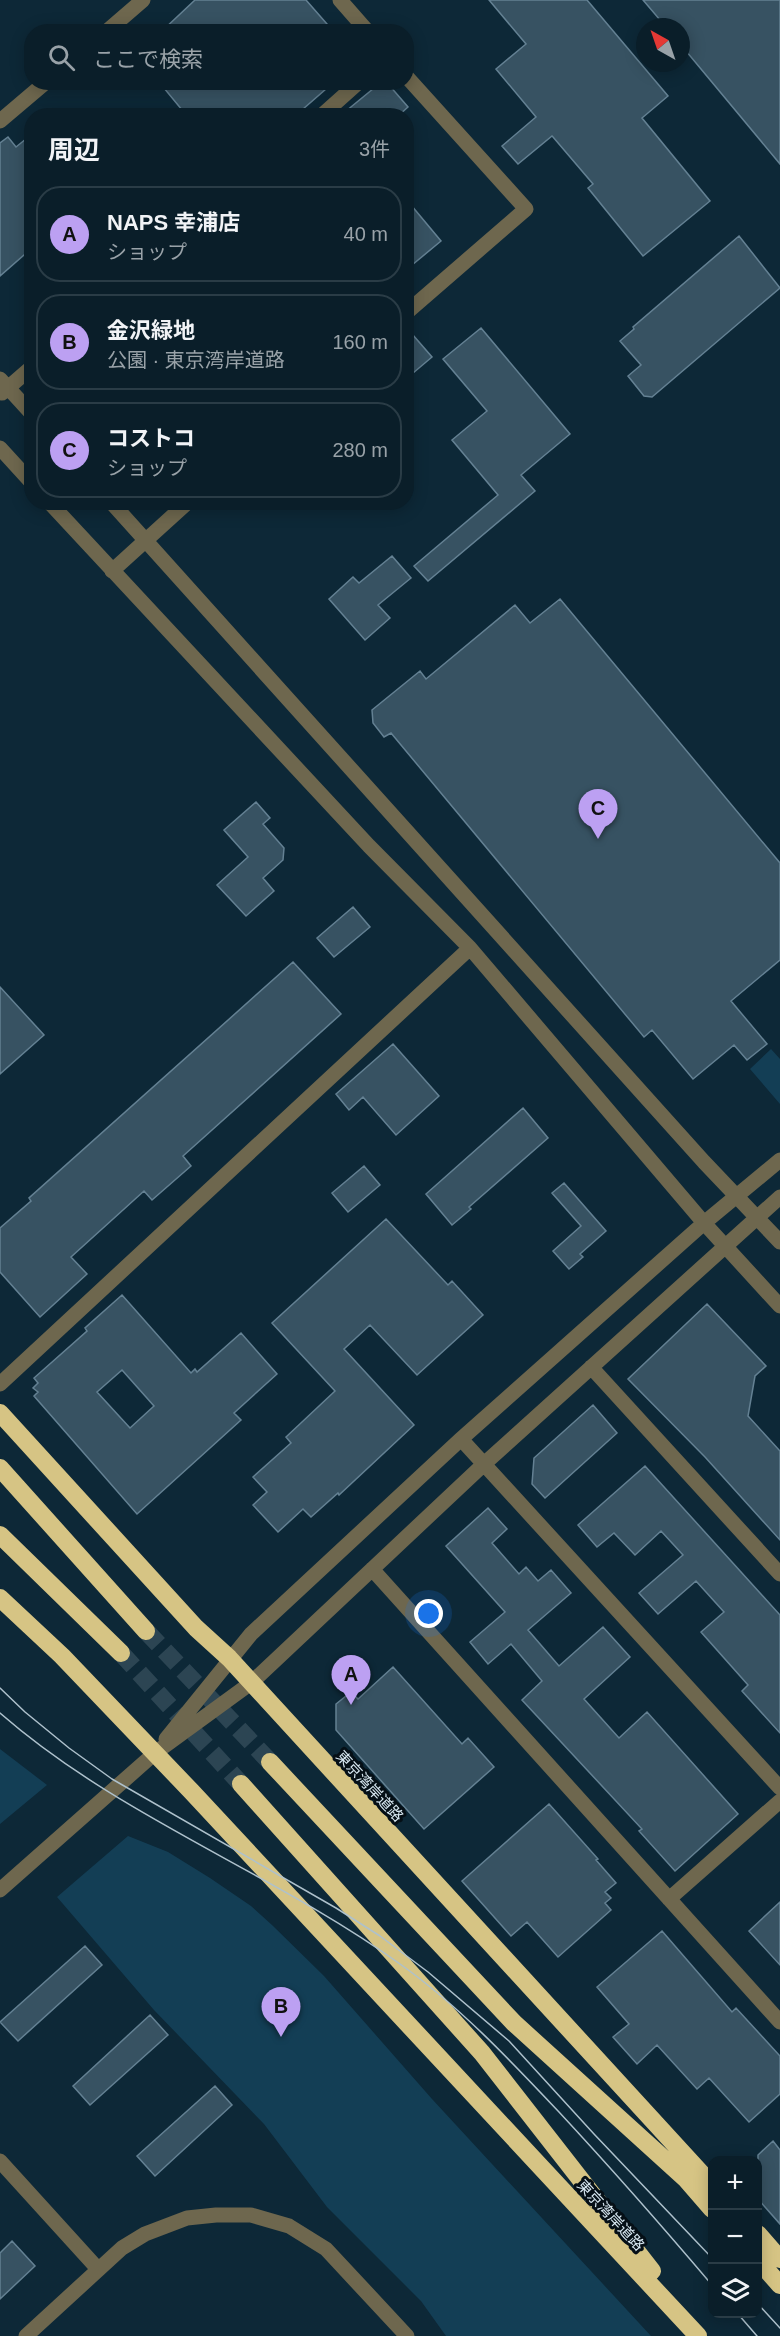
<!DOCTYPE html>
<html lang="ja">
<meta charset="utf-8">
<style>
:root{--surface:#0a1e29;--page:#132731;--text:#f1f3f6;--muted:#99a2a8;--line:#2a3c46;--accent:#bca0f2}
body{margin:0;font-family:Arial,"Noto Sans JP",sans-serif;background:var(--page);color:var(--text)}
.controls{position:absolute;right:18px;bottom:18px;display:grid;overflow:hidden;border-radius:12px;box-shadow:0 3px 15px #0003}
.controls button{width:54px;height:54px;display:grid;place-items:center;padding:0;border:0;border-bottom:2px solid var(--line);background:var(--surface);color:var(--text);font:30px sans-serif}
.compass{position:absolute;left:636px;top:18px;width:54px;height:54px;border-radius:50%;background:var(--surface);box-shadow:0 3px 15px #0003;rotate:320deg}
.you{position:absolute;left:429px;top:1614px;width:21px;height:21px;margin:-15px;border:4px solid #fff;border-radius:50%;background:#1a73e8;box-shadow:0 0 0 9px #1a73e833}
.badge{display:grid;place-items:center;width:39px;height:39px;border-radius:50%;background:var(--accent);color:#111;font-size:20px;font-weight:700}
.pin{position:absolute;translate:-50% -50px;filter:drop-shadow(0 2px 3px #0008)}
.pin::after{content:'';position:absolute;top:32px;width:21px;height:18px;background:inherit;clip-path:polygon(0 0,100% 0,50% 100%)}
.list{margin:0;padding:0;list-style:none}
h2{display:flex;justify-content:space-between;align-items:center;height:78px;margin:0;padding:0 24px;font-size:26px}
h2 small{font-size:20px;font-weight:400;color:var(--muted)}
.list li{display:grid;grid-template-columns:39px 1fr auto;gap:18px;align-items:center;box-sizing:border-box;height:96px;margin:0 12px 12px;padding:0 12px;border:2px solid var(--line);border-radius:24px}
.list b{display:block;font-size:22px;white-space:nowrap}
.list p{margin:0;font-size:20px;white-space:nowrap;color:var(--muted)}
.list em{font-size:20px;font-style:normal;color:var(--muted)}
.icon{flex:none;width:33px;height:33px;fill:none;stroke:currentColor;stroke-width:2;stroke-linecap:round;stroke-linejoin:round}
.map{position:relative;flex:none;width:780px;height:2336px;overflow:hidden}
.search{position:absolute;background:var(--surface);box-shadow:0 3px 15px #0003;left:24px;top:24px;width:390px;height:66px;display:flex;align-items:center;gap:15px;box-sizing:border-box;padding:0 21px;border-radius:24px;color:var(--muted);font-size:22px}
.panel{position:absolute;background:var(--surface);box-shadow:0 3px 15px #0003;left:24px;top:108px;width:390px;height:402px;border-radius:24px}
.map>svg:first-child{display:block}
.green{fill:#133e55}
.building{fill:#375262;stroke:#648193;stroke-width:1.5;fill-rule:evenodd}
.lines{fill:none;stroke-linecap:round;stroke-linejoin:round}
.highway-tunnel{stroke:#2c4553;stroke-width:18;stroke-dasharray:18 9;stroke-linecap:butt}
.minor{stroke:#6e674e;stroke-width:15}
.highway{stroke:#d6c484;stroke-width:18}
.tram{stroke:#aec1cc;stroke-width:1.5}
.labels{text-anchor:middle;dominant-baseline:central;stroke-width:6;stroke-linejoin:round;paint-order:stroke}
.street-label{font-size:15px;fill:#daeaf4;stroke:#050f16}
</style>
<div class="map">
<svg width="780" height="2336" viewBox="0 0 780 2336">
<rect width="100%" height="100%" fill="#0d2837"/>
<path class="green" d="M 771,1049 L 780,1059 L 780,1104 L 750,1069 Z
M 0,1749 L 47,1785 L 0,1824 Z
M 128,1836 L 168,1852 L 210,1878 L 251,1906 L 272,1925 L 324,1976 L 432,2099 L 651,2336 L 446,2336 L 421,2301 L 327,2207 L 264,2124 L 154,2010 L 57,1897 Z"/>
<path class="building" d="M 195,0 L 306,0 L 334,32 L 161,32 Z
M 489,0 L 587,0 L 668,96 L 642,118 L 710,201 L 643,256 L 588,188 L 593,184 L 553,137 L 552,136 L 518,164 L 502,146 L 536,117 L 496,69 L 526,44 Z
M 643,0 L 780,0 L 780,164 L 681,45 L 681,27 L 666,27 Z
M 159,82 L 334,82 L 295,116 L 187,116 Z
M 379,84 L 389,85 L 408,107 L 398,116 L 340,116 Z
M 32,134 L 32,248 L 0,276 L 0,143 L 8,137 L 16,147 Z
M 406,199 L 441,241 L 406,270 Z
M 739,236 L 780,288 L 652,397 L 644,396 L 628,376 L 641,365 L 620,341 L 634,329 L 633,327 Z
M 406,327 L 432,357 L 406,379 Z
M 481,328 L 570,434 L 521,475 L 535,491 L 428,581 L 414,566 L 498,495 L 452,440 L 487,411 L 443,359 Z
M 392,556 L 411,578 L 378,605 L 390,618 L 365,640 L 329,599 L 353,577 L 359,583 Z
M 560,599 L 780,863 L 780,960 L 731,1001 L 767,1044 L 747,1060 L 734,1045 L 693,1079 L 652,1030 L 644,1037 L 391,733 L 384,737 L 373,723 L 372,710 L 420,671 L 426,679 L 515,605 L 530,623 Z
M 256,802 L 270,818 L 263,824 L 284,848 L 283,860 L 263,878 L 274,891 L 246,916 L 217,885 L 248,857 L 224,830 Z
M 353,907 L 370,927 L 334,957 L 317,938 Z
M 293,962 L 341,1014 L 183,1156 L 191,1166 L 152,1200 L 144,1191 L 71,1257 L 87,1274 L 40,1317 L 0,1272 L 0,1228 L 31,1201 L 29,1198 Z
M 0,987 L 44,1035 L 0,1074 Z
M 393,1044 L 439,1096 L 396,1135 L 363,1097 L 349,1110 L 336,1094 Z
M 523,1108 L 548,1138 L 469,1207 L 471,1209 L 452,1225 L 426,1194 Z
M 364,1166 L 380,1185 L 348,1212 L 332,1193 Z
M 564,1183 L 606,1231 L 580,1254 L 583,1257 L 569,1269 L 553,1251 L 581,1226 L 552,1193 Z
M 386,1219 L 448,1285 L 452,1281 L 483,1315 L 417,1375 L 370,1325 L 344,1349 L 414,1425 L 339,1495 L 338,1493 L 311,1517 L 303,1509 L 278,1532 L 253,1505 L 267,1492 L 253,1477 L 291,1443 L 286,1437 L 335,1391 L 272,1323 Z
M 122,1295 L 191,1373 L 195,1369 L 197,1372 L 241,1333 L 277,1374 L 234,1413 L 241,1420 L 137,1514 L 34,1396 L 38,1392 L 33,1388 L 38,1383 L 34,1378 L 87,1331 L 85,1328 ZM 122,1370 L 154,1406 L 130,1428 L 97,1392 Z
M 707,1304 L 766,1366 L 755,1376 L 748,1416 L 780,1451 L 780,1540 L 705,1457 L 628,1379 Z
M 593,1405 L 617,1433 L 545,1498 L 532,1484 L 534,1458 Z
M 645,1466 L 780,1615 L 780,1733 L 742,1691 L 748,1685 L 701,1632 L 724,1612 L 696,1581 L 658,1614 L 639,1593 L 683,1555 L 661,1531 L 635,1555 L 614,1533 L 597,1547 L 578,1525 Z
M 488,1508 L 507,1529 L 492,1543 L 519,1574 L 526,1567 L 538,1581 L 551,1570 L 571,1593 L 528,1630 L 559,1666 L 603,1627 L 630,1657 L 584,1699 L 619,1738 L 647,1712 L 738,1814 L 675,1871 L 639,1831 L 642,1829 L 522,1700 L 542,1681 L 511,1644 L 488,1664 L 470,1642 L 505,1612 L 446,1546 Z
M 393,1667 L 462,1744 L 468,1738 L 494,1767 L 424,1829 L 336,1730 L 336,1704 L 351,1692 L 358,1699 Z
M 549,1804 L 598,1859 L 596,1860 L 616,1883 L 605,1892 L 611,1898 L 605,1903 L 611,1910 L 558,1957 L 527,1922 L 511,1936 L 462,1881 Z
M 780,1902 L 780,1965 L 749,1931 Z
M 662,1931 L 732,2012 L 736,2008 L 780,2056 L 780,2094 L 749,2122 L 709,2078 L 697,2089 L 657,2045 L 637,2064 L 613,2037 L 629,2024 L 597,1987 Z
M 85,1946 L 102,1965 L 18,2041 L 0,2022 Z
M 150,2015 L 168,2035 L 90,2105 L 73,2086 Z
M 215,2086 L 232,2105 L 155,2176 L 137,2156 Z
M 773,2141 L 780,2150 L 780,2224 L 758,2199 L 758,2155 Z
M 12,2241 L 35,2266 L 0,2299 L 0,2253 Z"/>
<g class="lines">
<path class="highway-tunnel" d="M 146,1631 L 270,1762
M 121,1653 L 241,1784"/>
<path class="minor" d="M 340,0 L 368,32
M 106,32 L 143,0
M 406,76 L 526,209 L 406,313
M 321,116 L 359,82
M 0,121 L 46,82
M 0,379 L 32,414
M 2,393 L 32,367
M 0,448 L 32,483
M 49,502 L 369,846 L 470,948 L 704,1223 L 780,1306
M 111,502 L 704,1162 L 780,1242
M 112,571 L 188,502
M 591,1367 L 780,1574
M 0,1384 L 470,948
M 461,1439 L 780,1788
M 372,1569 L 780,2022
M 166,1739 L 251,1634 L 461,1439 L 704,1223 L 780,1160
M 0,1890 L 155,1753 L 251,1683 L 484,1464 L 780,1197
M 669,1899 L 780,1801
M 0,2161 L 98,2269
M 26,2336 L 122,2248 L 145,2234 L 187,2218 L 216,2215 L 251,2215 L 289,2226 L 326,2249 L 407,2336"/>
<path class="highway" d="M 0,1413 L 196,1628 L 229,1658 L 712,2185
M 0,1468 L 146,1631
M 0,1535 L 121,1653
M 0,1598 L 62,1656 L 192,1792 L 698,2336
M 270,1762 L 514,2023 L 686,2179 L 712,2209
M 241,1784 L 482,2053 L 652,2271
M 758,2234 L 780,2259
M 758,2260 L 780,2285"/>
<path class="tram" d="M 0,1688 L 25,1712 L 69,1748 L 112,1779 L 336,1908 L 380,1936 L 428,1972 L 509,2041 L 594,2134 L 712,2258
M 0,1713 C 119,1817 272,1872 400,1964 C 459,2006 509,2059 559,2112 C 611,2168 662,2226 712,2285
M 758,2304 L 780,2328
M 738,2314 L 757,2336"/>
</g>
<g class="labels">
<g class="street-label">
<text transform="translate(370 1786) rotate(47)">東京湾岸道路</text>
<text transform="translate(611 2215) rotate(47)">東京湾岸道路</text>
</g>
</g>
</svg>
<div class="controls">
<button>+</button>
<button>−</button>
<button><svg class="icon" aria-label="layers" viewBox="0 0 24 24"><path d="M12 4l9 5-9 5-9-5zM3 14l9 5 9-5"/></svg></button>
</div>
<svg class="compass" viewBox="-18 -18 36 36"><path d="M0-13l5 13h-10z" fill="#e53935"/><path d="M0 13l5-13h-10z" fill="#99a2a8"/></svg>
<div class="you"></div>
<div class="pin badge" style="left:351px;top:1705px">A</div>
<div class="pin badge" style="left:281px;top:2037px">B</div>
<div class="pin badge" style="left:598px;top:839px">C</div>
<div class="search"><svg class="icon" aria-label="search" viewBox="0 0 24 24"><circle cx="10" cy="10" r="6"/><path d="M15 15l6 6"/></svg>ここで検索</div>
<section class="panel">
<h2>周辺<small>3件</small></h2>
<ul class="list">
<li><span class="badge">A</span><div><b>NAPS 幸浦店</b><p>ショップ</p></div><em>40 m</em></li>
<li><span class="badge">B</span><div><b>金沢緑地</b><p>公園 · 東京湾岸道路</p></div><em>160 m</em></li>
<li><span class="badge">C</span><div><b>コストコ</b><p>ショップ</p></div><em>280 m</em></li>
</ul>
</section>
</div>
